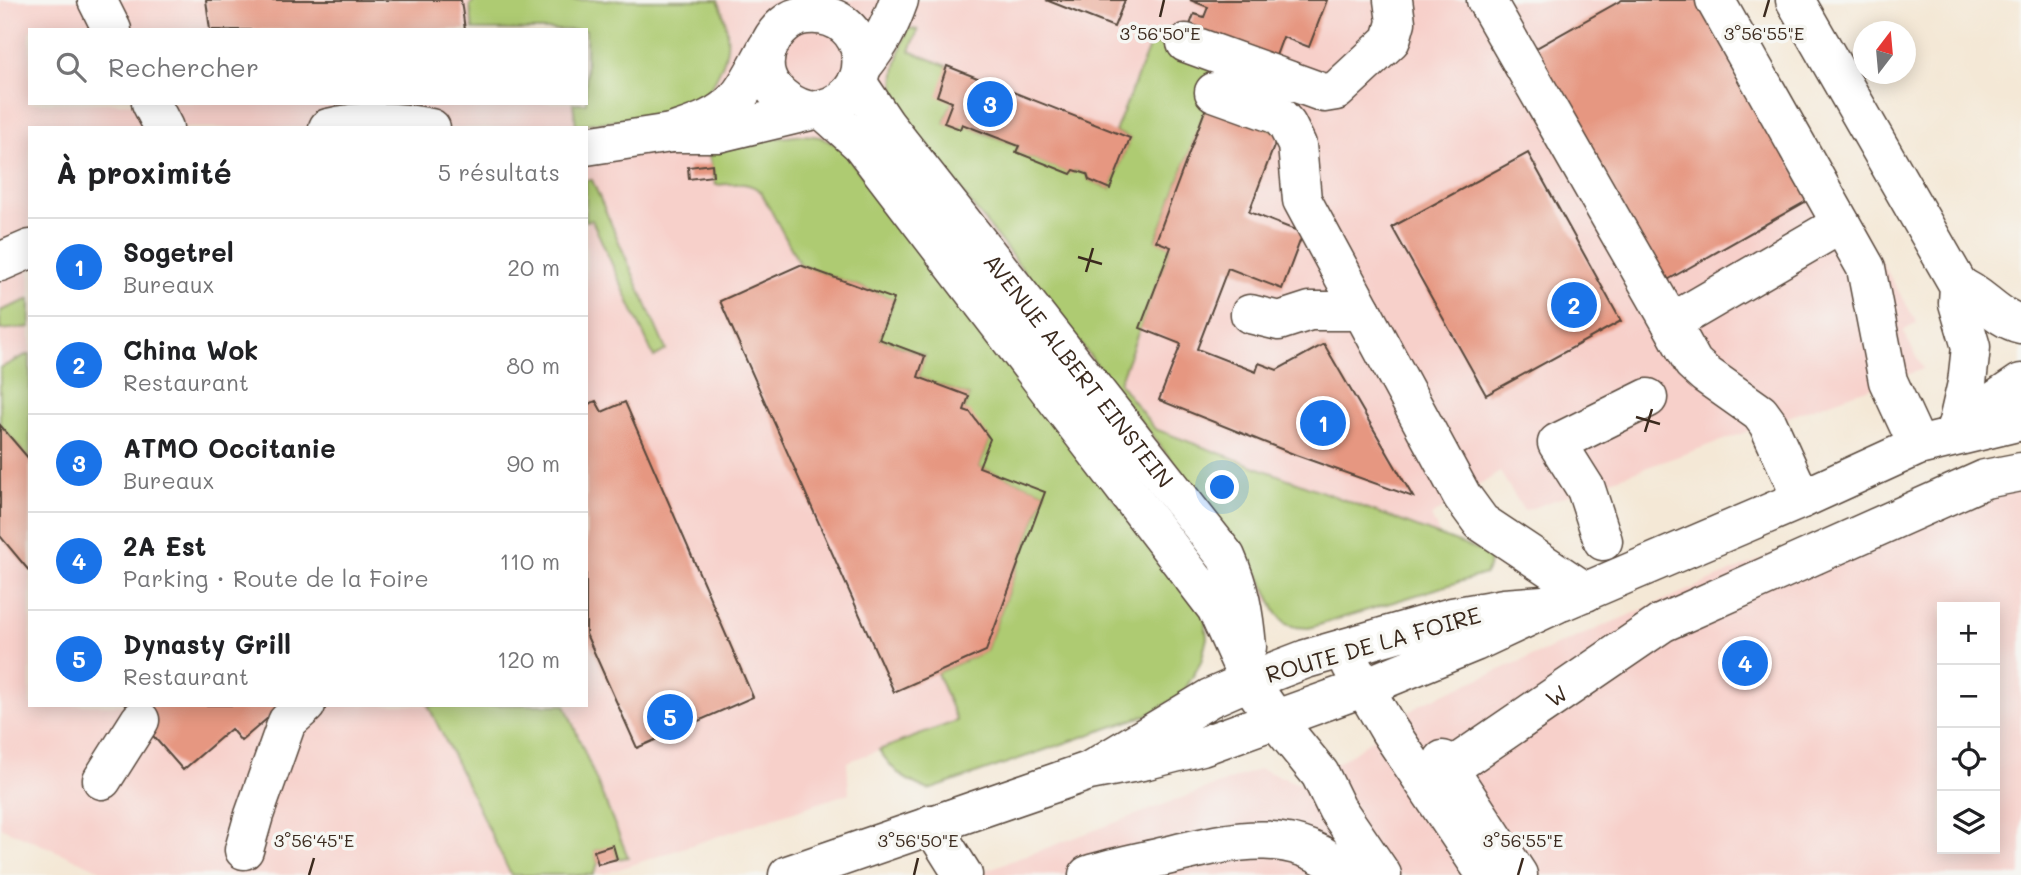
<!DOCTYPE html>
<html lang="fr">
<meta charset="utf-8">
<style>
:root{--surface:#fff;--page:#f6f6f6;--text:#202124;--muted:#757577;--line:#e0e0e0;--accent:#1a73e8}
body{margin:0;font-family:Mali,sans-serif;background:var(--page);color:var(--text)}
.controls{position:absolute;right:21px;bottom:21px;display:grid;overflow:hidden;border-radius:0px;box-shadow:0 4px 18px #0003}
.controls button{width:63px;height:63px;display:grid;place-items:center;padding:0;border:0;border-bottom:2px solid var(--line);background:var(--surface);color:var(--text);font:35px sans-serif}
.compass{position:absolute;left:1853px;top:21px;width:63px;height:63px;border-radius:50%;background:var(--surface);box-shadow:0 4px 18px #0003;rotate:16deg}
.you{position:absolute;left:1223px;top:488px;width:24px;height:24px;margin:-18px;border:5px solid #fff;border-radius:50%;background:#1a73e8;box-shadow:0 0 0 10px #1a73e833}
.badge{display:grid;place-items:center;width:46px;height:46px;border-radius:50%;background:var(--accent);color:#fff;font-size:23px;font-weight:700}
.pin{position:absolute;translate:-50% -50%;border:4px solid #fff;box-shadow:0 2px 7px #0006}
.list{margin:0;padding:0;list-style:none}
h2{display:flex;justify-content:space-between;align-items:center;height:91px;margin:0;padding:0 28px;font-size:30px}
h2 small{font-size:23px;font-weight:400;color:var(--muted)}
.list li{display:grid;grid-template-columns:46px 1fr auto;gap:21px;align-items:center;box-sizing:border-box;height:98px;padding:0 28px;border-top:2px solid var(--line)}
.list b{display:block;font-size:26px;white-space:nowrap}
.list p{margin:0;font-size:23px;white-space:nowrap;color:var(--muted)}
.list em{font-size:23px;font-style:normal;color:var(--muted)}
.icon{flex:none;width:38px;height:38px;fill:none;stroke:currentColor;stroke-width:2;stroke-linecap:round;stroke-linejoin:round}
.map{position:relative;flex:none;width:2021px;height:875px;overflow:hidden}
.search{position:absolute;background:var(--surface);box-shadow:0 4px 18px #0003;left:28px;top:28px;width:560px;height:77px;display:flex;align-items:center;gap:18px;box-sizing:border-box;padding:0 24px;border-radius:0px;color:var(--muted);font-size:26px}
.panel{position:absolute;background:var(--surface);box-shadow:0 4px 18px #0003;left:28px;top:126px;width:560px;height:581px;border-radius:0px}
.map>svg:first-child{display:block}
.built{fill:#f7d0ca;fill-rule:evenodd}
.green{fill:#aecb72;stroke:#747a48;stroke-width:2}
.building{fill:#e69781}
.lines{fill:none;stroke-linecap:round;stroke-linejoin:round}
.minor-casing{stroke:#57463a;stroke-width:41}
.minor{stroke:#fff;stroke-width:38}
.ticks{fill:none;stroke:#3b2a1e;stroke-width:2.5}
.labels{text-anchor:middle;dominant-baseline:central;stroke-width:7;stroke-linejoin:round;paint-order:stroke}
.street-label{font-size:23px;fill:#3b2a1e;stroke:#f6f6f2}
.ticks-label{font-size:18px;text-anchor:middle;fill:#3b2a1e;stroke:#f6f6f2;stroke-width:7;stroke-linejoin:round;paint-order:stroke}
</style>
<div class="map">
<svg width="2021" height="875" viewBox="0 0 2021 875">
<rect width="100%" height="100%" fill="#f6f6f2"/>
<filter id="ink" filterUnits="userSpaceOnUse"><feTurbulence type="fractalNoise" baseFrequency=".0143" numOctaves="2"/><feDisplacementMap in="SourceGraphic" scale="14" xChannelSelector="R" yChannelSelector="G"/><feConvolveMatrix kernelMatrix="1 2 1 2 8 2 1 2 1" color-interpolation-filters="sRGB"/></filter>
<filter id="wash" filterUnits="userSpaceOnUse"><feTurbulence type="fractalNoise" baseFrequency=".00686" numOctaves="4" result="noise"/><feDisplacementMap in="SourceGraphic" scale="28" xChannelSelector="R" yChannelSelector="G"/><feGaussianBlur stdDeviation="1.57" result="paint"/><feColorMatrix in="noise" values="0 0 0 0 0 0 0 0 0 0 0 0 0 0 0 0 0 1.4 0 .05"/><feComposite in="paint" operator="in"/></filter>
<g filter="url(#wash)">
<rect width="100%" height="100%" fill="#f4e8d6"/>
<path class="built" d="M 0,0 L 1728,0 L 1917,323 L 1903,331 L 1923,369 L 1524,511 L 1500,472 L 1431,516 L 1440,536 L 993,708 L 847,762 L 849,793 L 607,873 L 577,875 L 112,875 L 0,827 ZM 30,30 L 586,30 L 586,103 L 30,103 ZM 30,128 L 586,128 L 586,705 L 30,705 Z
M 2021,460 L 2021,875 L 973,875 L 1260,769 L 1302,785 L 1353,753 L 1422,703 L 1952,478 ZM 1942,607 L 1995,607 L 1995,849 L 1942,849 Z"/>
<path class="green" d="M 475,0 L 718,0 C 727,20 731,43 723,63 C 719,73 714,85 707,92 C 679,118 614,120 576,125 L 573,103 L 586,103 L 586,30 L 473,30 L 470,5 Z
M 908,28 L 918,30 L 910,51 L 947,66 L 952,102 L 944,123 L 960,129 L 962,124 L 1018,146 L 1016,152 L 1071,173 L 1074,170 L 1087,174 L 1089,180 L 1110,189 L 1130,138 L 1115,132 L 1151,42 L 1272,91 L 1298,109 L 1308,121 L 1279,133 L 1207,106 L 1156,240 L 1171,247 L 1119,383 L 1155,429 L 1486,553 L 1490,558 L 1489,567 L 1485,574 L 1309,628 L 1295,627 L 1286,624 L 1276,612 L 1258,573 L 1238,546 L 899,111 C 889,78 897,59 908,28 Z
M 804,135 L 820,137 L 839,146 L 1205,616 L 1207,638 L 1201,662 L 1183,693 L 1152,713 L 929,790 C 902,779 896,774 879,750 L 957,721 L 937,673 L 986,651 L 1045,492 L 979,467 L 990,439 L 964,410 L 969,396 L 918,377 L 925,355 L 879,339 L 894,299 L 800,265 L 761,192 C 748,180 733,184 716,185 L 707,146 Z
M 586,180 L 592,180 L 666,350 L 654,357 L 592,220 L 586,221 Z
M 30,299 L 30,327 L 0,330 L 0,311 Z
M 26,355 L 30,355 L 30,460 L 0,425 L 0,368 Z
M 428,705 L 565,705 L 628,857 L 617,859 L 613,846 L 595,851 L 598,864 L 593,875 L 511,875 Z"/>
<g id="blocks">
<path class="building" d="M 206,0 L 461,0 L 465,30 L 210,30 Z
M 1046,0 L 1125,0 L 1114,27 Z
M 1190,0 L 1327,0 L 1309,47 L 1283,37 L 1274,61 L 1189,28 L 1194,14 L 1204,17 L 1208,7 Z
M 1622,0 L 1698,0 L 1810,199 L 1664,282 L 1533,50 Z
M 947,66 L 1130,138 L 1110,189 L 1089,180 L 1087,174 L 1074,170 L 1071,174 L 1016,152 L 1019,146 L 962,124 L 960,129 L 944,123 L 952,102 L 937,96 Z
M 1207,105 L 1279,133 L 1249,212 L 1303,233 L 1282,289 L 1228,268 L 1197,349 L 1256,372 L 1259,363 L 1277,370 L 1324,344 L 1413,497 L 1296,455 L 1159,400 L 1181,344 L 1140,328 L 1171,247 L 1156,241 Z
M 1528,153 L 1621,321 L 1486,395 L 1392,227 Z
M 712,164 L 713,176 L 689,179 L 688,167 Z
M 800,265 L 894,299 L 879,339 L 925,356 L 918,377 L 969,396 L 964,410 L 970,412 L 990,439 L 979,467 L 1045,492 L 986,651 L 894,692 L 720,301 Z
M 596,401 L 602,412 L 625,402 L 753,697 L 637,748 L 586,634 L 586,405 Z
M 0,425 L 30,460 L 30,572 L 0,536 Z
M 126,705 L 283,705 L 241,741 L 231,729 L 183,770 Z
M 613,845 L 617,859 L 598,864 L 594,851 Z"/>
</g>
</g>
<g filter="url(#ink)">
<use href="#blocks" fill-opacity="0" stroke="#57463a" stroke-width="2"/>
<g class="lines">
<defs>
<g id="minor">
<path d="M 97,0 L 112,30"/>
<path d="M 1486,0 L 1671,323 L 1841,224"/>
<path d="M 1715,0 L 1866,268 L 1888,381 L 1918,446"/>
<path d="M 1795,0 L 1959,286 L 1958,303 L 1971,347 L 1967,383 L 1957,426"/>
<path d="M 1186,43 L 1324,93 L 1336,91 L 1391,40 L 1396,22 L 1393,0"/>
<path d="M 767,48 C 758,64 747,88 735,100 C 717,119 694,125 671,133 L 718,133 L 810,111 C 885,104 873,8 806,15 C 789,17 777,29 770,43 C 753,76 779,103 810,111"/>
<path d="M 862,67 C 881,43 889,28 899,0"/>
<path id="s1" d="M 857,82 L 886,125 L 1226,557 C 1240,589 1244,613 1247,647"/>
<path d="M 1214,92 L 1278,115 L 1287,125 L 1297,145 L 1302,200 L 1462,496 L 1481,522 L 1586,592"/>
<path d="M 151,103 L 164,128"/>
<path d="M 823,110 L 861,144 L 1216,608 L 1249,681 L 1276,720 L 1320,774 L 1337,809 L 1382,875"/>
<path d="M 328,128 C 362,120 397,121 431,128"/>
<path d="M 586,146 L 671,133"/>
<path d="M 0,262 L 30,249"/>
<path d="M 1959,286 C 1982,295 1996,318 2021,324"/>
<path d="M 1250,314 L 1279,321 L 1310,311 L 1362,311"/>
<path d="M 1671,323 L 1693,363 L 1705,374 L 1760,413 L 1768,424 L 1802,499"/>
<path d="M 1956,427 L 2021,383"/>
<path d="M 1603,541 L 1586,489 L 1557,443 L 1648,398"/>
<path d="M 1561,602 L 1802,499 L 1918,446 L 2021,421"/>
<path d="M 1351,665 L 1389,730 L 1486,875"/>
<path d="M 1443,760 L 1518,875"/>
<path id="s2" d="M 1449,769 L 1662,623 L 1985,479 L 2021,472"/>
<path d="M 102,780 L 140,720"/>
<path d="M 931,824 L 963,875"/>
<path d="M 244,850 L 254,815 L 287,722 L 306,705"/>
<path d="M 788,875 L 1089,771 L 1147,760 L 1202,746 L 1365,687 L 1475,642 L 1556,604 L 1504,608 L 1452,617 L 1306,659 L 1249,681 L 1210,698 L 1089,771"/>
<path d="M 1088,875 C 1113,867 1140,862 1166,856 C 1230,841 1295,823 1348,875"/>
</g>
</defs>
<use href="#minor" class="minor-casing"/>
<use href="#minor" class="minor"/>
</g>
</g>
<path class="ticks" d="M 1160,17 L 1164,0M 1764,17 L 1769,0M 1078,257 L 1102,264M 1086,272 L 1093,248M 1636,417 L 1660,424M 1645,432 L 1652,409M 309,875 L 314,858M 914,875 L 918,858M 1518,875 L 1523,858"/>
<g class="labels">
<g class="street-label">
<text stroke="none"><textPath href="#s1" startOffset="364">AVENUE ALBERT EINSTEIN</textPath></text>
<text transform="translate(1373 644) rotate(-16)">ROUTE DE LA FOIRE</text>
<text stroke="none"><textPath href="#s2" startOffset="130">W</textPath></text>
</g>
</g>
<g class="ticks-label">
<text x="1160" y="40">3°56'50"E</text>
<text x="1764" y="40">3°56'55"E</text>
<text x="314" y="847">3°56'45"E</text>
<text x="918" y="847">3°56'50"E</text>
<text x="1523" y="847">3°56'55"E</text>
</g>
</svg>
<div class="controls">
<button>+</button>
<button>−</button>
<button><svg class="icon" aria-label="locate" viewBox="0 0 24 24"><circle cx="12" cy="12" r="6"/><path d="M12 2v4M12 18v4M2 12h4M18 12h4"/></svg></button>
<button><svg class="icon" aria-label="layers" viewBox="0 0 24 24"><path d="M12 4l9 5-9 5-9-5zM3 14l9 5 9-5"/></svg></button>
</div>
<svg class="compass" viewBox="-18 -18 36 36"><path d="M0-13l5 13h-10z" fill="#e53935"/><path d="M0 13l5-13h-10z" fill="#757577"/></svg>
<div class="you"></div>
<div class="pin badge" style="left:1323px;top:423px">1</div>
<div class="pin badge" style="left:1574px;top:305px">2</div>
<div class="pin badge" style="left:990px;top:104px">3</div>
<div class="pin badge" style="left:1745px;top:663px">4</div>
<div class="pin badge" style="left:670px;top:717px">5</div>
<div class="search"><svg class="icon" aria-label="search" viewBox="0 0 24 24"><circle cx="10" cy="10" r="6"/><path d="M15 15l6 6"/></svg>Rechercher</div>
<section class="panel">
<h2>À proximité<small>5 résultats</small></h2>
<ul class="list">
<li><span class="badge">1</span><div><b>Sogetrel</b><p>Bureaux</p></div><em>20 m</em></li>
<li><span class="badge">2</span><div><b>China Wok</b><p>Restaurant</p></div><em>80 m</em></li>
<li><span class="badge">3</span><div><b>ATMO Occitanie</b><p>Bureaux</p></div><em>90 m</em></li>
<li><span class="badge">4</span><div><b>2A Est</b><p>Parking · Route de la Foire</p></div><em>110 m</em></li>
<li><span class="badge">5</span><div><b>Dynasty Grill</b><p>Restaurant</p></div><em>120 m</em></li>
</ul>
</section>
</div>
